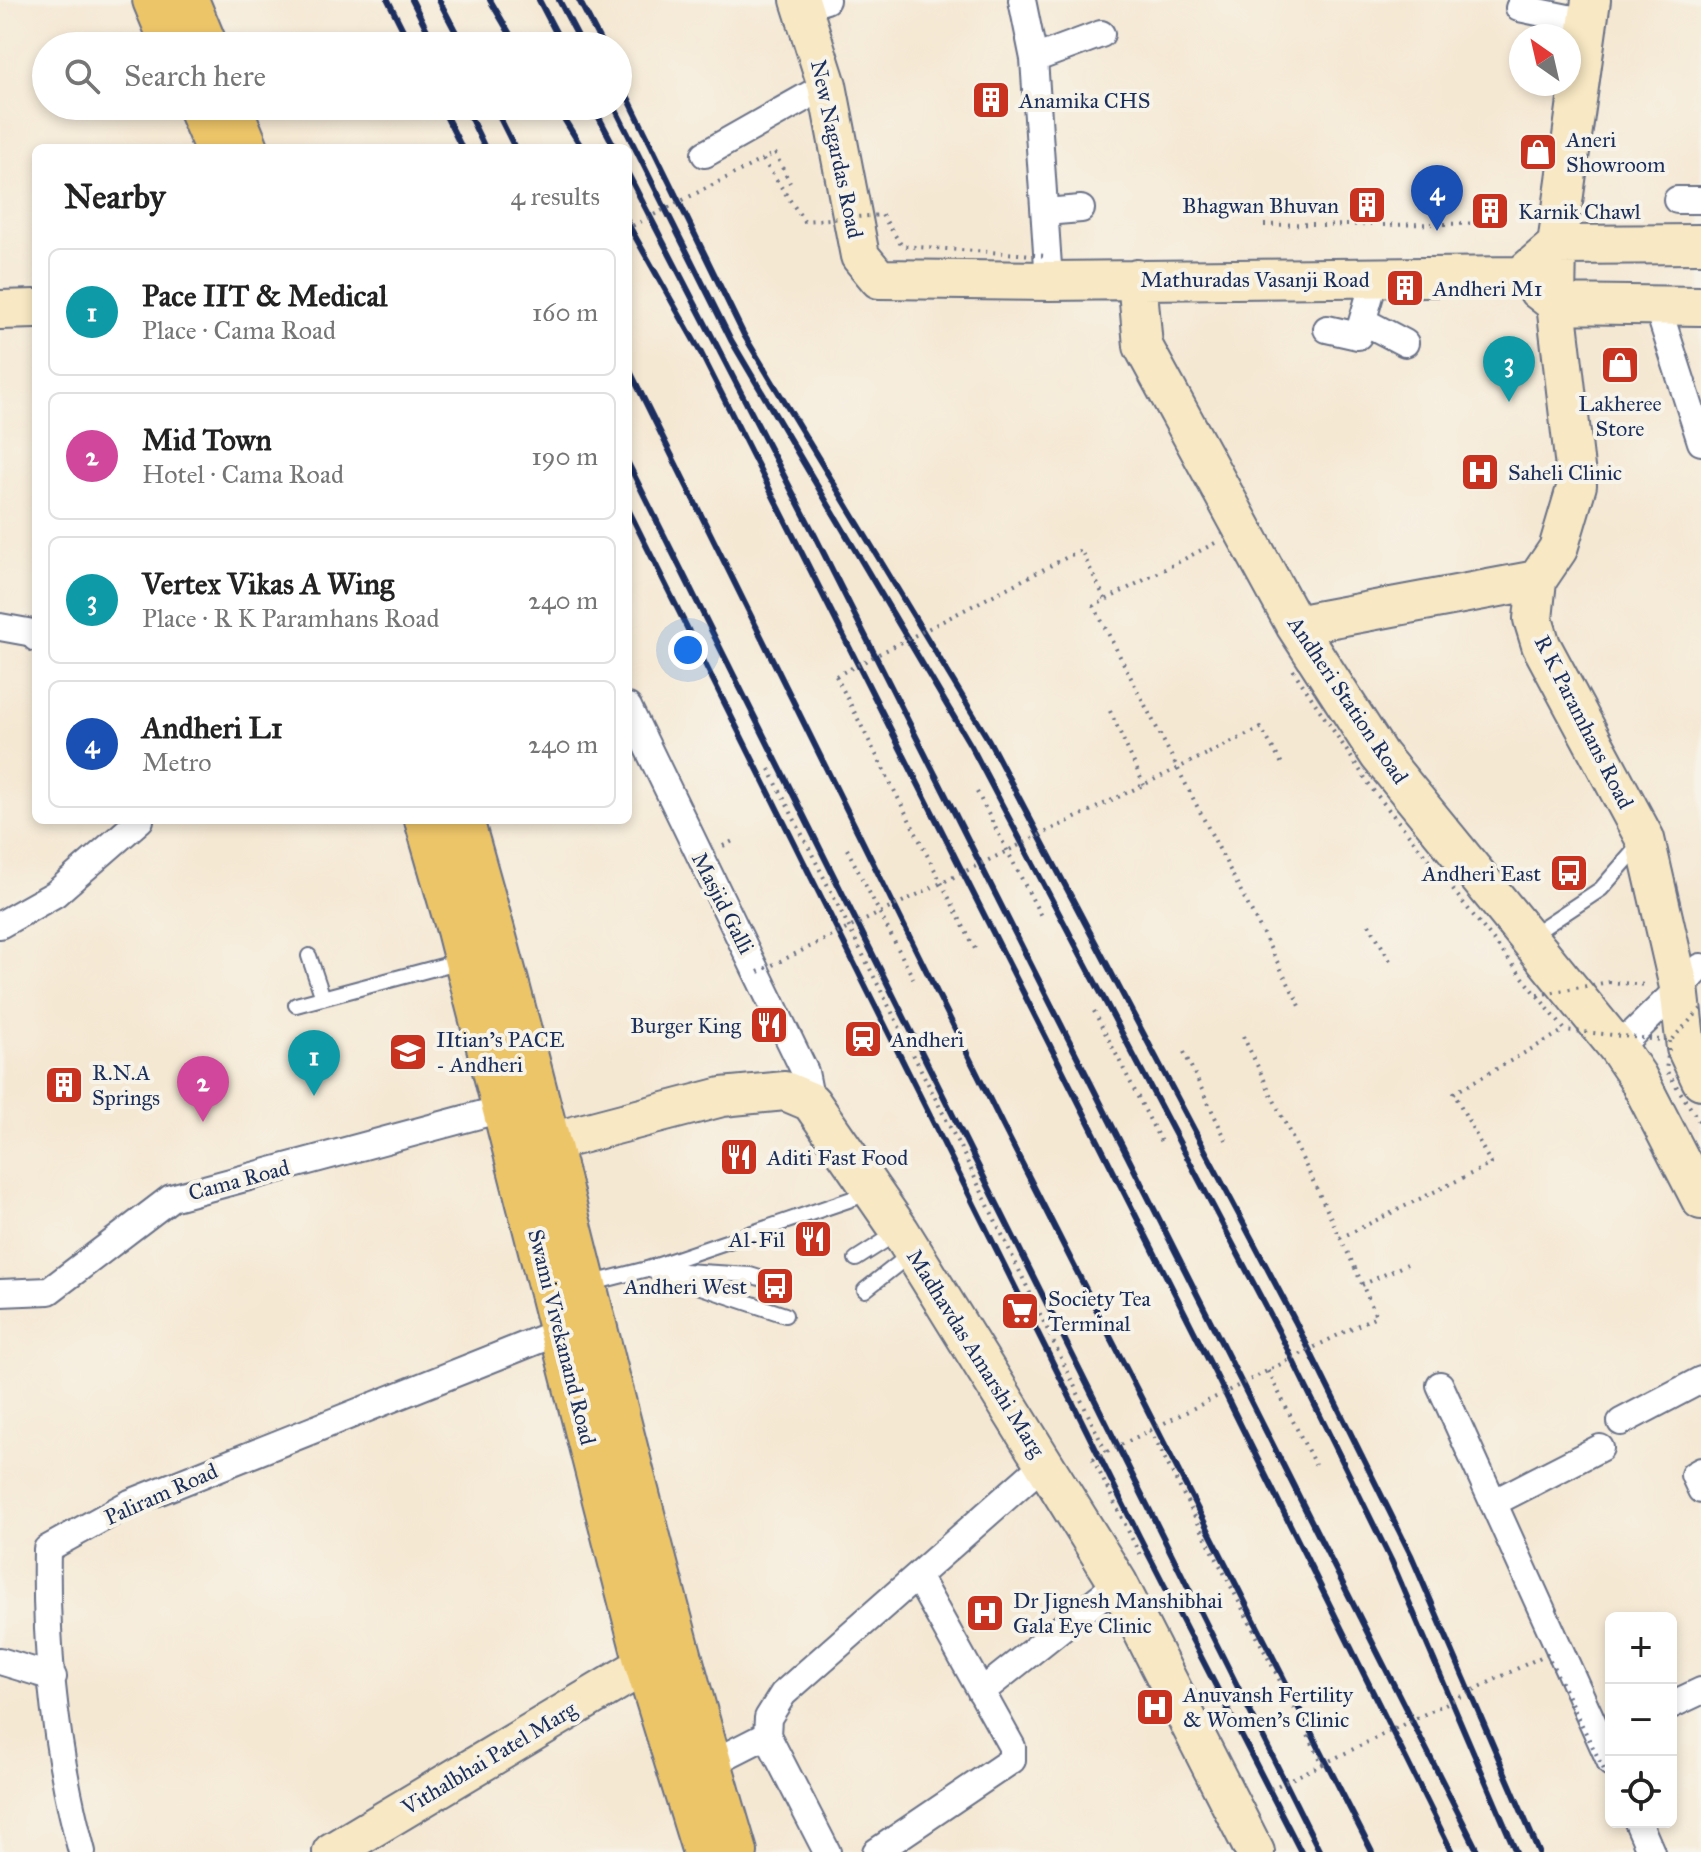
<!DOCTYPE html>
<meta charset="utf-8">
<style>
:root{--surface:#fff;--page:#f2f2f2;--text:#222;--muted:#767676;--line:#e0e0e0;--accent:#db2777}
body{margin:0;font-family:"IM FELL Great Primer",serif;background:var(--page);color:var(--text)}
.controls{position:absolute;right:24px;bottom:24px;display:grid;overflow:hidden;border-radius:12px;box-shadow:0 4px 12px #0003}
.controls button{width:72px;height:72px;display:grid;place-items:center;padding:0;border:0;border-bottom:2px solid var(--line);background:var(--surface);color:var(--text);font:40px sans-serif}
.compass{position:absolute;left:1509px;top:24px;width:72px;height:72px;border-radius:50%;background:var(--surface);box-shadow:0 4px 12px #0003;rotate:326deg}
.you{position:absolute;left:688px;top:650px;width:28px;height:28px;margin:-20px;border:6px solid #fff;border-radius:50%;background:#1a73e8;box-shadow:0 0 0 12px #1a73e833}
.badge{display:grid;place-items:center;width:52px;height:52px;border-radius:50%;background:var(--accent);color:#fff;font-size:26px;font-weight:700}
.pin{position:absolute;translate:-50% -66px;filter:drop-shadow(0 2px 4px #0008)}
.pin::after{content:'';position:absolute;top:42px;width:28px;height:24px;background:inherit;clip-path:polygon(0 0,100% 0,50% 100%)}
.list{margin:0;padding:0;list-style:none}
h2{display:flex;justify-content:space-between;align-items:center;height:104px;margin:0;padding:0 32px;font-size:34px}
h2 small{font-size:26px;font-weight:400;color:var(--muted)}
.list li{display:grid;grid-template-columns:52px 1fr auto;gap:24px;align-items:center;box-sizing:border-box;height:128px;margin:0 16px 16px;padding:0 16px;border:2px solid var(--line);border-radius:12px}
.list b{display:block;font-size:30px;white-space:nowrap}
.list p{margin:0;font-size:26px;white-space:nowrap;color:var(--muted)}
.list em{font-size:26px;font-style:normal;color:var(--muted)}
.icon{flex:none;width:44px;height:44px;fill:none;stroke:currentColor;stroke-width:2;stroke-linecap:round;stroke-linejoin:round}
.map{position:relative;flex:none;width:1701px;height:1852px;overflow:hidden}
.search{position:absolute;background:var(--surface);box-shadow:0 4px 12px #0003;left:32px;top:32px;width:600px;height:88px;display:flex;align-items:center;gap:20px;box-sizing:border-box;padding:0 28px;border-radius:44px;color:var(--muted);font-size:30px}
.panel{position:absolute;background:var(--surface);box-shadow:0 4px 12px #0003;left:32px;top:144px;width:600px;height:680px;border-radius:12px}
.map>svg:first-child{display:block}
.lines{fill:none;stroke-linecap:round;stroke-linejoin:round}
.lane-casing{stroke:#677087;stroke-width:18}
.street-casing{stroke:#677087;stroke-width:30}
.secondary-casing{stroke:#677087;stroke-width:42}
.primary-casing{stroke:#677087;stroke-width:46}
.path{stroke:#677087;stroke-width:4;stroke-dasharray:2 6;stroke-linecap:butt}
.lane{stroke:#fff;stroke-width:14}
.street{stroke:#fff;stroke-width:26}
.secondary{stroke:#f8e8c3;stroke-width:38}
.primary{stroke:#edc569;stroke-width:42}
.rail{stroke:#1b2f5e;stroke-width:6}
.path-bridge{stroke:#677087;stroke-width:4;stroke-dasharray:2 6;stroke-linecap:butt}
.labels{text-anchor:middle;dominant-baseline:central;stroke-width:8;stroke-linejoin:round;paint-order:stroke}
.poi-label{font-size:22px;fill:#1b2f5e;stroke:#f7f3e8;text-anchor:start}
.street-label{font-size:22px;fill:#1b2f5e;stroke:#f7f3e8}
</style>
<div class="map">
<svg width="1701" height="1852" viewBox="0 0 1701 1852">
<rect width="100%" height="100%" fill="#f7f3e8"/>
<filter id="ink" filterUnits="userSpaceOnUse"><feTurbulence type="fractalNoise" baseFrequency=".0125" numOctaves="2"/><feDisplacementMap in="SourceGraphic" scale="16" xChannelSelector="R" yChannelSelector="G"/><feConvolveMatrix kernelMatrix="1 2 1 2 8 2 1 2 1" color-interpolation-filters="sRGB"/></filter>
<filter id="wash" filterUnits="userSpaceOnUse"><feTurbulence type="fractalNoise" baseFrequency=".006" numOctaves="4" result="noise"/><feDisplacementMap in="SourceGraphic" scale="32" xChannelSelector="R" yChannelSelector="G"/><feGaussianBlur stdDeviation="1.8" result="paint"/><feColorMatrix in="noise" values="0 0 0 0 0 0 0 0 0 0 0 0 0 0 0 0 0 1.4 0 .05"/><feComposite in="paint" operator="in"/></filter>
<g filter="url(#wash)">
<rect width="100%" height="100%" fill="#f5e8d3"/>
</g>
<g filter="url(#ink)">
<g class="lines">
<defs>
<path id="lane" d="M 1530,936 L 1601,889 L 1642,842
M 309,956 L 323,998
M 296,1005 L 461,961
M 856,1259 L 900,1231
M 647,1269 L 785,1315
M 667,1270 L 750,1275 L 776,1283
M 588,1284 L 647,1269 L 872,1192
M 865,1290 L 912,1253"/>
<path id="street" d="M 1022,0 L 1034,59 L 1049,281
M 802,7 L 826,0
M 1519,8 L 1587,22
M 1034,59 L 1101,34
M 705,154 L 827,85
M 1677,200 L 1701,200
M 1045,212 L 1081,209
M 1657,305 L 1701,442
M 1365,322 L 1405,343
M 1327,329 L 1358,336 L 1375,278
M 0,627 L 33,633 L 36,638
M 628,707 L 805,1072 L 811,1102
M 0,925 L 55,894 L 140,820
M 1618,1048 L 1701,967
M 0,1293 L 49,1291 L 171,1198 L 516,1105
M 1440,1385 L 1611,1763
M 1621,1422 L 1701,1380
M 1701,1471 L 1694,1475 L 1701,1490
M 1493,1503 L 1600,1448
M 0,1661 L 53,1677
M 981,1692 L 1118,1583
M 1671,1705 L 1701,1691
M 767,1735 L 827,1852
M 710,1764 L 767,1735 L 768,1718 L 783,1694 L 1045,1463
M 1638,1822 L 1651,1852
M 82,1852 C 56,1755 45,1649 47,1549 L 130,1503 L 561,1331
M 876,1852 L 1012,1760 L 1012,1747 L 918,1578"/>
<path id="secondary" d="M 800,0 L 827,85 L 860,256 L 879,279 L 1049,281 L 1521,276 L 1557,245 L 1701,244
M 1591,0 L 1557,245 L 1556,304 L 1577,485 L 1558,549 L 1537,580 L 1533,619 L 1541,645 L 1645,839 L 1679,987 L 1686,1048 L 1701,1080
M 1137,279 L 1143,346 L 1295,625 L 1379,755 L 1618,1048 L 1637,1076 L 1701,1200
M 1538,290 L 1556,304 L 1701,306
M 0,310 L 36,309
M 1295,625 L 1537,580
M 520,1150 L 722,1097 L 785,1091 L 811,1102 L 900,1231 L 1118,1583 L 1255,1852
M 332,1852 L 646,1664"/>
<path id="primary" d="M 154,0 L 173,46
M 187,0 L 206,46
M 198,106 L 216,148
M 230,106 L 247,148
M 426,820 L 458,930 L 646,1664 L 704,1852
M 462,820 C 561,1162 634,1511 736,1852"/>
</defs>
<use href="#lane" class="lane-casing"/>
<use href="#street" class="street-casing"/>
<use href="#secondary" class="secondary-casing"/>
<use href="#primary" class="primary-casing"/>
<path class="path" d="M 775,153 L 790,183
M 1444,224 L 1493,223
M 1264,225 L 1313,224
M 1383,225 L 1432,224
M 1322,226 L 1371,224
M 1215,543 L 1094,606 L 1301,1008
M 836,676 L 975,949
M 1110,711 L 1144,785
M 1209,753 L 1261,728 L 1282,764
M 769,769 L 964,1155 L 1106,1452
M 977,792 L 1043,920
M 723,846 L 735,840
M 847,849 L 914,980
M 1369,924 L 1392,964
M 1609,982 L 1646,985
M 1094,1011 L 1161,1142
M 1243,1036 L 1355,1268
M 1184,1052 L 1226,1140
M 1340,1238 L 1491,1164 L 1454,1093 L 1563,1031
M 1362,1285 L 1407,1264
M 1268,1371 L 1315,1465
M 1093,1459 L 1141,1557"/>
<use href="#lane" class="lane"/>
<use href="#street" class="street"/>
<use href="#secondary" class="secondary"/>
<use href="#primary" class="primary"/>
<path class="rail" d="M 388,0 L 411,46
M 412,0 L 435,46
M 439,0 L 463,46
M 490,0 L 517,46
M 539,0 L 563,46
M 559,0 L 583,46
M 579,0 L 603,46
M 618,77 L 744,335 L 988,739 L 1295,1321 L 1411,1555 L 1539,1852
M 441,106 L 462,148
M 465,106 L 485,148
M 494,106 L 515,148
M 556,106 L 582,148
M 593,106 L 615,148
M 614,106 L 731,340 L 971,746 L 1278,1330 L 1391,1560 L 1516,1852
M 628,174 L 812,530 L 1478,1852
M 628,224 L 701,353 L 1210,1363 L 1452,1852
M 628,367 L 1003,1126 L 1372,1852
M 628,463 L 1320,1852
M 628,509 L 1139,1536 L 1301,1852"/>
<path class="path-bridge" d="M 763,160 L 804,221 L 882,215 L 902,246 L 1048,256
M 628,220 L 632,226 L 775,153
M 1293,670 L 1373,790 L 1565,1030 L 1670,1041 L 1701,1009
M 836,676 L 1081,550 L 1105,599
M 758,972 L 1209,753
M 1537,995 L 1609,982
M 1670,1041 L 1666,1070 L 1701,1124
M 1150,1430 L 1323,1764 L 1268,1790
M 1093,1459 L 1376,1316 L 1355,1268
M 1323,1764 L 1547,1654 L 1611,1784"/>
</g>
</g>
<defs>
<symbol id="building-square" viewBox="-11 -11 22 22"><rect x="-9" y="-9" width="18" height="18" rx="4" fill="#c8321e" stroke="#f7f3e8"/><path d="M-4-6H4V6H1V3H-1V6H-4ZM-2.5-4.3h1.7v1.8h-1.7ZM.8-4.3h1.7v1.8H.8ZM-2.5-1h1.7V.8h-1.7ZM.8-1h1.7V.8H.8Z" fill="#fff"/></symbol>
<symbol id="shop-square" viewBox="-11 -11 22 22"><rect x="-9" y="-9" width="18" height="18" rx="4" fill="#c8321e" stroke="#f7f3e8"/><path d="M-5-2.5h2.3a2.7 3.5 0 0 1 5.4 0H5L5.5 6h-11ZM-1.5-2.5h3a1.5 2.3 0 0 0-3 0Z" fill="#fff"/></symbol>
<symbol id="hospital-square" viewBox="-11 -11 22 22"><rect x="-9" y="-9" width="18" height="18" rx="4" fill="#c8321e" stroke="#f7f3e8"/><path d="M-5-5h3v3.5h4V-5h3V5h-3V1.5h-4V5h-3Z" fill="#fff"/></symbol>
<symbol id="bus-square" viewBox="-11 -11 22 22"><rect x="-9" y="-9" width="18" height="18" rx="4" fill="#c8321e" stroke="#f7f3e8"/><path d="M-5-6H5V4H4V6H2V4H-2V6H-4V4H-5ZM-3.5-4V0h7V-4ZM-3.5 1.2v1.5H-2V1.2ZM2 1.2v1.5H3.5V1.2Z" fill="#fff"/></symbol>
<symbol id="restaurant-square" viewBox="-11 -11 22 22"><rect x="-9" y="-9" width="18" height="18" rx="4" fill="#c8321e" stroke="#f7f3e8"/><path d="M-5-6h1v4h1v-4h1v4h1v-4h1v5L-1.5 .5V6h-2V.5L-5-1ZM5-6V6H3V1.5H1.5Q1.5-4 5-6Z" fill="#fff"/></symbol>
<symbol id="station-square" viewBox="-11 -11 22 22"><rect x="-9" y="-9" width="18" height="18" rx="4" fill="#c8321e" stroke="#f7f3e8"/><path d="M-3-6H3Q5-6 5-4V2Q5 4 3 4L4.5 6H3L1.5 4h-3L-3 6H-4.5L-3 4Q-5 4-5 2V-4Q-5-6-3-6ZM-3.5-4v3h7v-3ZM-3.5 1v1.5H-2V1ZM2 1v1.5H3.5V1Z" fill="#fff"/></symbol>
<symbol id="school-square" viewBox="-11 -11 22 22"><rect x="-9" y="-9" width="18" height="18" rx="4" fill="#c8321e" stroke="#f7f3e8"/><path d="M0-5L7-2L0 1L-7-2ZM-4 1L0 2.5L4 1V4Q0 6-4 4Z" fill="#fff"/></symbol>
<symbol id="supermarket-square" viewBox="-11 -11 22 22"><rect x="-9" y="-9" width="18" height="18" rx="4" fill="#c8321e" stroke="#f7f3e8"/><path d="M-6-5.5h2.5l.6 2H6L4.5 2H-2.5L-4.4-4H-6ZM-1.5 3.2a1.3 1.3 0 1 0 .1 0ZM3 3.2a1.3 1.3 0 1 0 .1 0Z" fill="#fff"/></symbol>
</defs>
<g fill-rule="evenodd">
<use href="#building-square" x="969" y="78" width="44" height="44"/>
<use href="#shop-square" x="1516" y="130" width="44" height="44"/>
<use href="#building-square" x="1345" y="183" width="44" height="44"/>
<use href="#building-square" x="1468" y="189" width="44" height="44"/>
<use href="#building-square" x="1383" y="266" width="44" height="44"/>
<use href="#shop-square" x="1598" y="343" width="44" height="44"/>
<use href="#hospital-square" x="1458" y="450" width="44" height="44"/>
<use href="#bus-square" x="1547" y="851" width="44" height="44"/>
<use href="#restaurant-square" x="747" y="1003" width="44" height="44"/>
<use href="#station-square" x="841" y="1017" width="44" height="44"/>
<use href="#school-square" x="386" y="1030" width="44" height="44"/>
<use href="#building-square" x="42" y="1063" width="44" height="44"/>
<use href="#restaurant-square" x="717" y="1135" width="44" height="44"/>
<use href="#restaurant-square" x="791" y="1217" width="44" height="44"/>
<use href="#bus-square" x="753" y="1264" width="44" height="44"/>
<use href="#supermarket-square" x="998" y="1289" width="44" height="44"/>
<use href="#hospital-square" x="963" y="1591" width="44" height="44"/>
<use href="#hospital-square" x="1133" y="1685" width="44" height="44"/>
</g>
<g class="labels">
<g class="poi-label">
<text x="1019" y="100">Anamika CHS</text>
<text x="1566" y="139">Aneri<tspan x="1566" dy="25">Showroom</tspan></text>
<text x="1339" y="205" text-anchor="end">Bhagwan Bhuvan</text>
<text x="1518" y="211">Karnik Chawl</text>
<text x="1433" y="288">Andheri M1</text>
<text x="1620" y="403" text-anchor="middle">Lakheree<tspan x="1620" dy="25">Store</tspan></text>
<text x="1508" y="472">Saheli Clinic</text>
<text x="1541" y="873" text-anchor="end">Andheri East</text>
<text x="741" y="1025" text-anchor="end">Burger King</text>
<text x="436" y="1039">IItian's PACE<tspan x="436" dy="25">- Andheri</tspan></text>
<text x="891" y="1039">Andheri</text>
<text x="92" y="1072">R.N.A<tspan x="92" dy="25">Springs</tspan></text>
<text x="767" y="1157">Aditi Fast Food</text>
<text x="785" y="1239" text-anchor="end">Al-Fil</text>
<text x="747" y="1286" text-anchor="end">Andheri West</text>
<text x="1048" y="1298">Society Tea<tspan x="1048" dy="25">Terminal</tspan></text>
<text x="1013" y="1600">Dr Jignesh Manshibhai<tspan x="1013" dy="25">Gala Eye Clinic</tspan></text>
<text x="1183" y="1694">Anuvansh Fertility<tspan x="1183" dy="25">&amp; Women's Clinic</tspan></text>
</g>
<g class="street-label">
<text transform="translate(837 149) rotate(78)">New Nagardas Road</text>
<text x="1255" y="279">Mathuradas Vasanji Road</text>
<text transform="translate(1348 700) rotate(56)">Andheri Station Road</text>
<text transform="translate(1584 722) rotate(63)">R K Paramhans Road</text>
<text transform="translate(723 903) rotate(63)">Masjid Galli</text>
<text transform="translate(239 1180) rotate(-15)">Cama Road</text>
<text transform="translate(562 1337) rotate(76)">Swami Vivekanand Road</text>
<text transform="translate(976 1353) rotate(58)">Madhavdas Amarshi Marg</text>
<text transform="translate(161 1494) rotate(-24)">Paliram Road</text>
<text transform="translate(489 1758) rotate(-31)">Vithalbhai Patel Marg</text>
</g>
</g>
</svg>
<div class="controls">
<button>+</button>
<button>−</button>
<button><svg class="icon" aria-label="locate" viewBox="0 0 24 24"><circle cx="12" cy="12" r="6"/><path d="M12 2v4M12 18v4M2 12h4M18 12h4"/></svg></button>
</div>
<svg class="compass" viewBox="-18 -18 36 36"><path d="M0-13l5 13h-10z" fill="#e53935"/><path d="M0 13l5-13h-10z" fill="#767676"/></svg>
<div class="you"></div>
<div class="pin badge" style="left:314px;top:1096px;background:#0f9aa8">1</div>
<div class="pin badge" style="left:203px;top:1122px;background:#d1479c">2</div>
<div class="pin badge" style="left:1509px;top:402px;background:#0f9aa8">3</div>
<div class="pin badge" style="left:1437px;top:231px;background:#1a4fb4">4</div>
<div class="search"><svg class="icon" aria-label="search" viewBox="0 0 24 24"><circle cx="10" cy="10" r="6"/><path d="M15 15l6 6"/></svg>Search here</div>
<section class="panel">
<h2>Nearby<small>4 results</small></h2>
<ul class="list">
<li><span class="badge" style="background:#0f9aa8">1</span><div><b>Pace IIT &amp; Medical</b><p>Place · Cama Road</p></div><em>160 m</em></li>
<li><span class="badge" style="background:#d1479c">2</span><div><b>Mid Town</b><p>Hotel · Cama Road</p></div><em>190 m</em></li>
<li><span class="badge" style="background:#0f9aa8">3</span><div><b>Vertex Vikas A Wing</b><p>Place · R K Paramhans Road</p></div><em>240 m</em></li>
<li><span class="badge" style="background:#1a4fb4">4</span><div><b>Andheri L1</b><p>Metro</p></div><em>240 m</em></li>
</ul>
</section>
</div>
